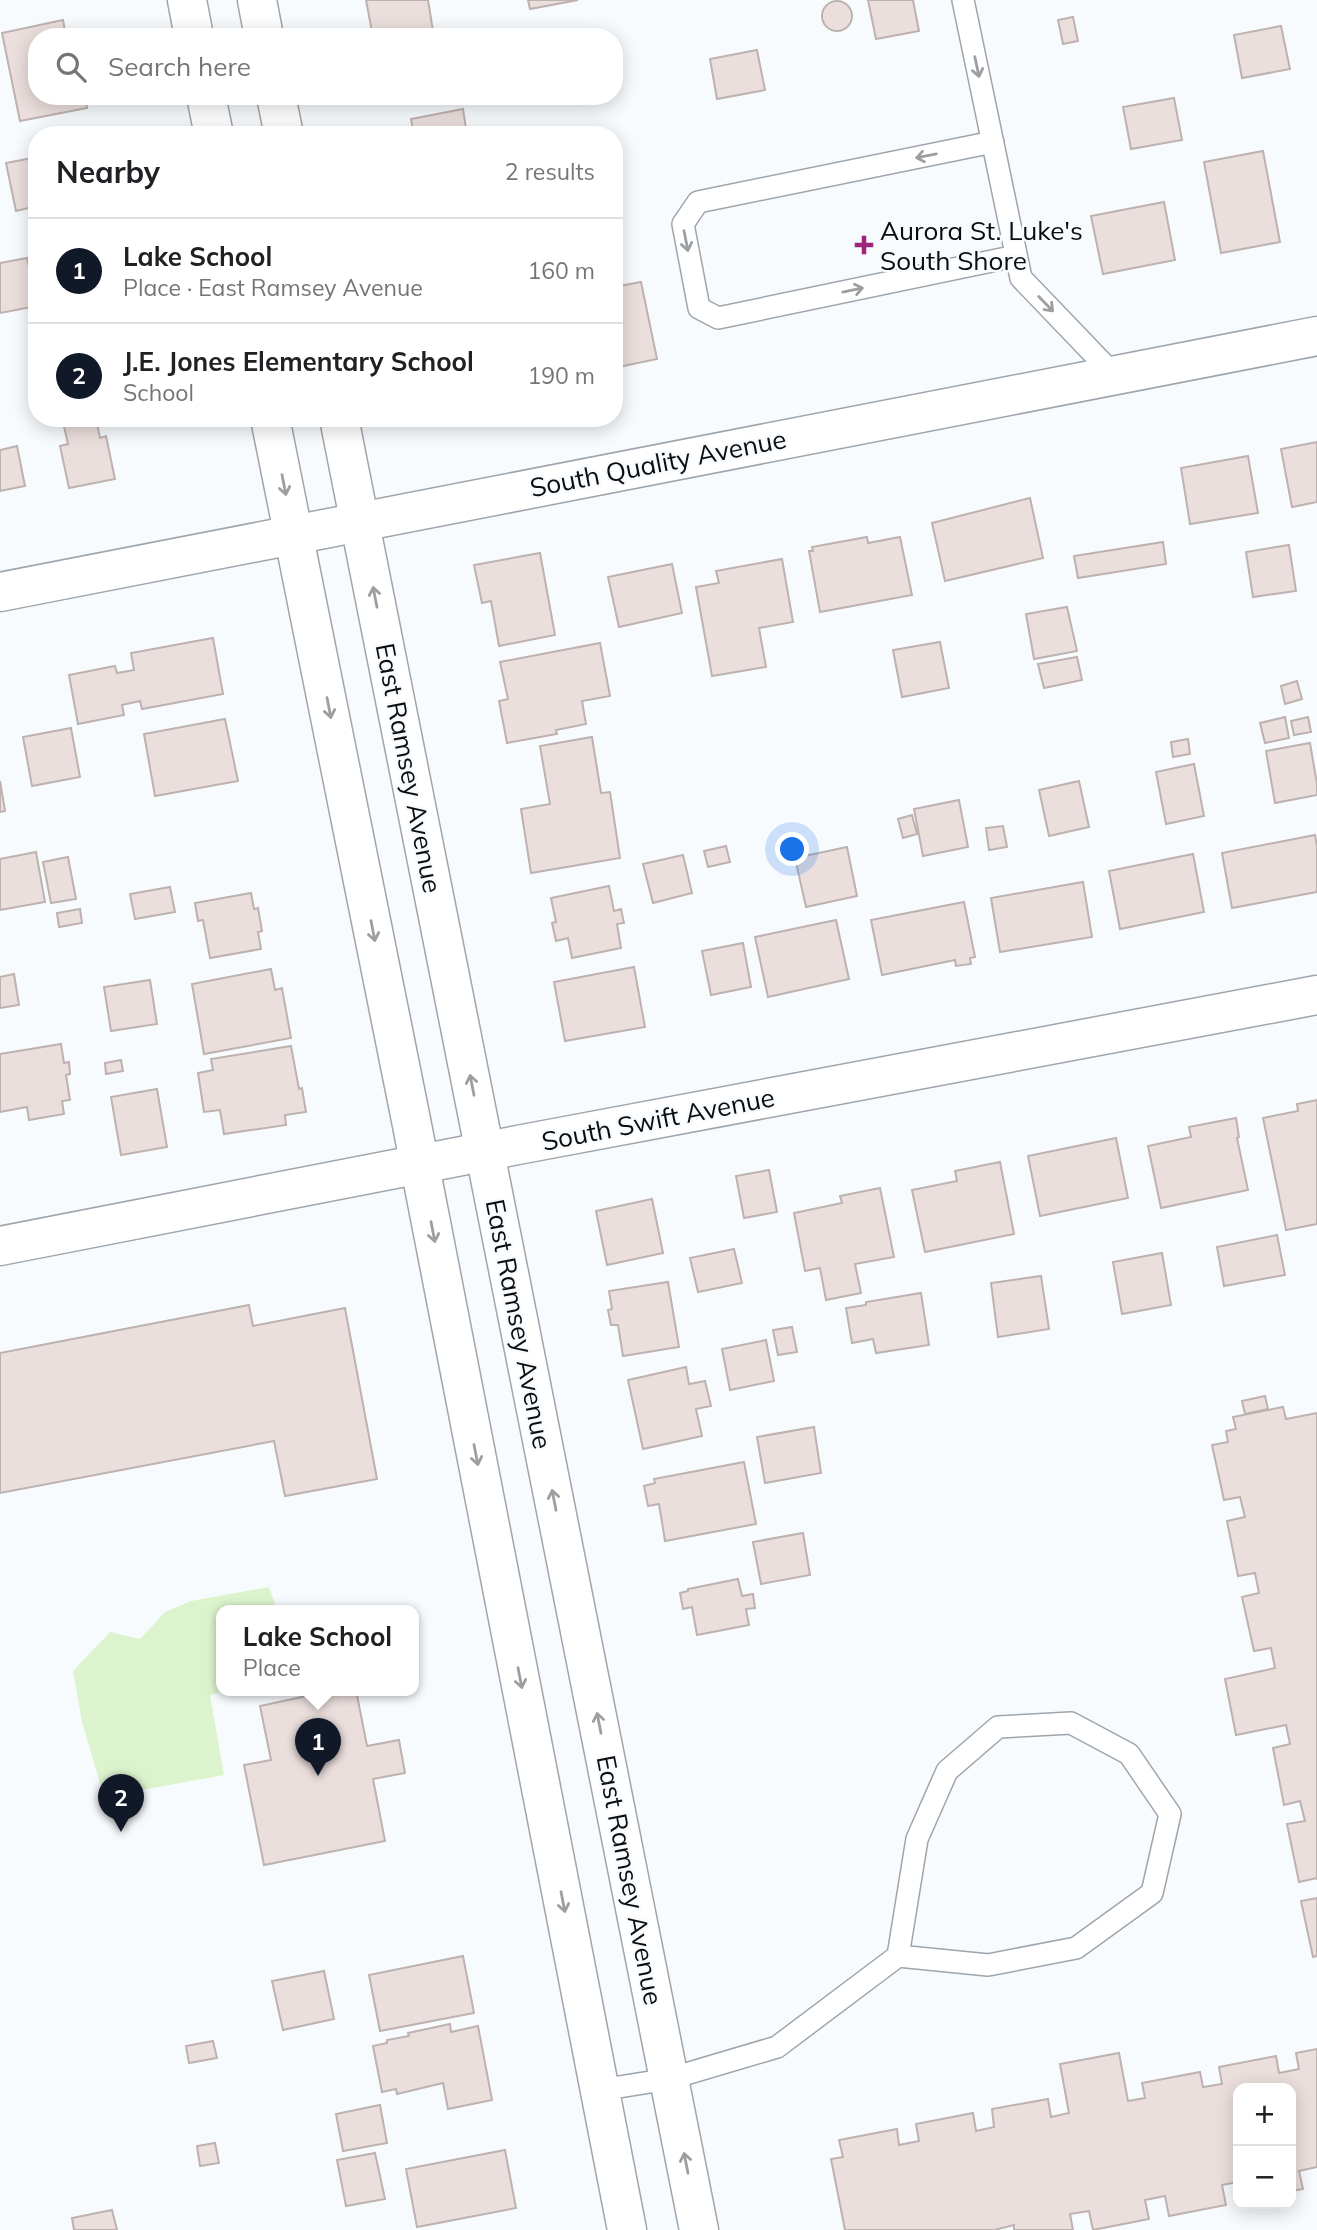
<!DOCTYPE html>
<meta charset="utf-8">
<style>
:root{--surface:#fff;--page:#f6f6f6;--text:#202124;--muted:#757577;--line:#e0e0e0;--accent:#111827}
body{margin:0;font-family:Mulish,sans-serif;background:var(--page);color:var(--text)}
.controls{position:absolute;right:21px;bottom:21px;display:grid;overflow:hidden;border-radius:14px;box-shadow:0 4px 18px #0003}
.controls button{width:63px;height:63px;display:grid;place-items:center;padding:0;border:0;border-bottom:2px solid var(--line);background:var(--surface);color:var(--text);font:35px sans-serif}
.you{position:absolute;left:793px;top:850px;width:24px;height:24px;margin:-18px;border:5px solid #fff;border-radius:50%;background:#1a73e8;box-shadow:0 0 0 10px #1a73e833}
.badge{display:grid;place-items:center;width:46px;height:46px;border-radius:50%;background:var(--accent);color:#fff;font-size:23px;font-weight:700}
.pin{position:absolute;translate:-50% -58px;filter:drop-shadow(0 2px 4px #0008)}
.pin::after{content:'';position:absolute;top:37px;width:24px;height:21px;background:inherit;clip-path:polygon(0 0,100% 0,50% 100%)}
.popup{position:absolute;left:216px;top:1605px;width:203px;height:91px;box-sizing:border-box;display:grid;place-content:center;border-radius:14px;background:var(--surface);filter:drop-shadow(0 2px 5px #0005);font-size:23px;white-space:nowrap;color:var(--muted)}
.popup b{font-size:26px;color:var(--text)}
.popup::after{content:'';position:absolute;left:50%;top:100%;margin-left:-14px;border:14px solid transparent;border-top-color:var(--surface)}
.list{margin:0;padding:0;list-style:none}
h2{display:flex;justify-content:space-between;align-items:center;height:91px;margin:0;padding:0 28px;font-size:30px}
h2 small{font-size:23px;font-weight:400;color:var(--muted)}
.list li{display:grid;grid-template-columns:46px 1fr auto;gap:21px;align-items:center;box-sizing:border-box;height:105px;padding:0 28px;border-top:2px solid var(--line)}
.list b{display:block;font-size:26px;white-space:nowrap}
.list p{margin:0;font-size:23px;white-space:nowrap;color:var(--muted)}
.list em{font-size:23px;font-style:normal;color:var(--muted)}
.icon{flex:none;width:38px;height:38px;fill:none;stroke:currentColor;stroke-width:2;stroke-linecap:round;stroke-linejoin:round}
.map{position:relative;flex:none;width:1317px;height:2230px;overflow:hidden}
.search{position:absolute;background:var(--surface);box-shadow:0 4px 18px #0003;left:28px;top:28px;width:595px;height:77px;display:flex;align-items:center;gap:18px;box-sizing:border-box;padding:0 24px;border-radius:28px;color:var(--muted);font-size:26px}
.panel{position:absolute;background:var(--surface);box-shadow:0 4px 18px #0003;left:28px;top:126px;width:595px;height:301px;border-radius:28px}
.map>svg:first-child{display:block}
.green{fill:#dcf4ce}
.building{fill:#ebdfdd;stroke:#beb2b0;stroke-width:2}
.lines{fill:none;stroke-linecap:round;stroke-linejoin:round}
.service-casing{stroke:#9ea5ac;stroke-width:24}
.minor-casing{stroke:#9ea5ac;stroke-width:41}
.tertiary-casing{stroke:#9ea5ac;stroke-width:41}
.service{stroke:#fff;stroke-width:21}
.minor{stroke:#fff;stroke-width:38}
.tertiary{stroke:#fff;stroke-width:38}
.oneway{stroke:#9d9e9f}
.poi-dot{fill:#9e237a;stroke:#f8fbfe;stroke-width:2.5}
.labels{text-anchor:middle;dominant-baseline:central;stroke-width:5;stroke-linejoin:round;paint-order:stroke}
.poi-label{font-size:26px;fill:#0a0d0f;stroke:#f8fbfe;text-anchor:start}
.street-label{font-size:26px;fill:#0a0d0f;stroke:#f8fbfe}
</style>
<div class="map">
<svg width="1317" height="2230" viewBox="0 0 1317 2230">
<rect width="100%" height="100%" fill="#f8fbfe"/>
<path class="green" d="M 269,1587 L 277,1610 L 222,1610 L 222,1690 L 232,1690 L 210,1695 L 224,1775 L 104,1797 L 82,1722 L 73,1671 L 110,1632 L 140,1639 L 165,1612 L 191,1601 Z"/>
<path class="building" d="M 366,0 L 428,0 L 434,37 L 373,37 Z
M 528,0 L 578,0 L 530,9 Z
M 868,0 L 913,0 L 919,31 L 876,39 Z
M822 16a15 15 0 1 1 30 0a15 15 0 1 1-30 0Z
M 1073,17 L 1078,41 L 1063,44 L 1058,20 Z
M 63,20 L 66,37 L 37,37 L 37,96 L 85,96 L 87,108 L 20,121 L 2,33 Z
M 1281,26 L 1290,69 L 1242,78 L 1234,35 Z
M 757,50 L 765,90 L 717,99 L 710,59 Z
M 1174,98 L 1182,140 L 1131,149 L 1123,107 Z
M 463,109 L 467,135 L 414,135 L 411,119 Z
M 1263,151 L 1280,242 L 1221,253 L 1204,162 Z
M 37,157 L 37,206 L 16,211 L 6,163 Z
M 1164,202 L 1175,260 L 1103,274 L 1091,216 Z
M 27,258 L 37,306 L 0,313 L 0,263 Z
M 641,282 L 657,359 L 614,368 L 614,287 Z
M 62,418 L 96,418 L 100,438 L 106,436 L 115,479 L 69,488 L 60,446 L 68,444 Z
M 1317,442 L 1317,502 L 1292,507 L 1281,449 Z
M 17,446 L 25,486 L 0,491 L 0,450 Z
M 1248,456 L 1258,513 L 1190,524 L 1181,468 Z
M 1030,498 L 1043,558 L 945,581 L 932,523 Z
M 867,537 L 868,543 L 900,537 L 912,595 L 820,612 L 809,551 L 813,551 L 812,547 Z
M 1163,542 L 1166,564 L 1078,578 L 1074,556 Z
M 1289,545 L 1296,591 L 1253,597 L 1246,552 Z
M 540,553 L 555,635 L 499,646 L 491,601 L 482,603 L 474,565 Z
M 782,559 L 793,622 L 759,628 L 766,667 L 712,676 L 696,587 L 719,583 L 716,571 Z
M 672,564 L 682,613 L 619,627 L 608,577 Z
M 1067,607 L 1077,651 L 1034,659 L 1026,614 Z
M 213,638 L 223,694 L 142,709 L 140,701 L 122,705 L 124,715 L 78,724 L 69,675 L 115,666 L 117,673 L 134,670 L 131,653 Z
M 940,642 L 949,688 L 902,697 L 893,650 Z
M 600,643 L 610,696 L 582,701 L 586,724 L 556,730 L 557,734 L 507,743 L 499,701 L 508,699 L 500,662 Z
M 1077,657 L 1082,680 L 1044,688 L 1038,664 Z
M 1297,681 L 1302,699 L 1285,704 L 1281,686 Z
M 1285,717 L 1289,738 L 1265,743 L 1260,723 Z
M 1308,717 L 1311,732 L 1294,735 L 1291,721 Z
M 225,719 L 238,781 L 155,796 L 144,734 Z
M 71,728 L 80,777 L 32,786 L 23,737 Z
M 592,737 L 601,793 L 610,792 L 620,858 L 531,873 L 521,809 L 550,804 L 540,746 Z
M 1188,739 L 1190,754 L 1173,757 L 1171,742 Z
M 1310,743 L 1317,784 L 1317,795 L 1275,803 L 1266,751 Z
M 1194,764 L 1204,816 L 1166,824 L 1156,772 Z
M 0,781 L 5,811 L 0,812 Z
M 1079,781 L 1089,827 L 1049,836 L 1039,790 Z
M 959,800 L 968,847 L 923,856 L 914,809 Z
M 912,815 L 917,834 L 903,838 L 898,819 Z
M 1003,826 L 1007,847 L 989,850 L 986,828 Z
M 1315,835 L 1317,847 L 1317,892 L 1232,908 L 1222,853 Z
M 726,846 L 730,862 L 708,867 L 704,851 Z
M 847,847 L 857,896 L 806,907 L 795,858 Z
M 36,852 L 45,902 L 0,910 L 0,859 Z
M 1193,854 L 1204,912 L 1120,929 L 1109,871 Z
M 683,855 L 692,893 L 653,903 L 643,864 Z
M 68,857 L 76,899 L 51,903 L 43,862 Z
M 1083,882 L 1092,937 L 1000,952 L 991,898 Z
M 609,886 L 614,911 L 621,909 L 624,923 L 617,924 L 621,948 L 572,958 L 568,938 L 556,941 L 552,923 L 556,922 L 551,898 Z
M 170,887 L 175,912 L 135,919 L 130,894 Z
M 251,893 L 254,909 L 258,908 L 262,931 L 258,932 L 261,949 L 210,958 L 203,920 L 198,921 L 195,903 Z
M 964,902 L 975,957 L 970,958 L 971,964 L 956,966 L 955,960 L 882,975 L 871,920 Z
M 80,909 L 82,923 L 59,927 L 57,913 Z
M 836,920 L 849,979 L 768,997 L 755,937 Z
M 743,943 L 751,987 L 711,995 L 702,951 Z
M 634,967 L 645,1027 L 565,1041 L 554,982 Z
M 271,969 L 275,990 L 282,988 L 291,1038 L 204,1054 L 192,984 Z
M 14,974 L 19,1005 L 0,1008 L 0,977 Z
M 150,980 L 157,1024 L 111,1031 L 104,987 Z
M 61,1044 L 64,1063 L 69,1062 L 70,1074 L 66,1075 L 70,1100 L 62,1101 L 64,1114 L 29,1120 L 27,1107 L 0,1112 L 0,1054 Z
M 291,1046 L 299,1089 L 302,1088 L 306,1112 L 285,1115 L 286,1125 L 224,1134 L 220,1110 L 204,1112 L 198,1073 L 213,1070 L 211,1059 Z
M 121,1060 L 123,1071 L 106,1074 L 105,1063 Z
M 157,1089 L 167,1147 L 121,1155 L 111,1097 Z
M 1317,1100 L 1317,1224 L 1286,1230 L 1263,1118 L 1298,1111 L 1297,1104 Z
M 1236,1118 L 1239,1137 L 1237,1138 L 1248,1190 L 1161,1208 L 1148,1146 L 1191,1137 L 1189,1127 Z
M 1116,1138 L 1128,1198 L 1040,1216 L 1028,1156 Z
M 1000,1162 L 1014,1234 L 925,1252 L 912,1190 L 957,1181 L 955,1171 Z
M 769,1170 L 777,1212 L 744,1218 L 736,1176 Z
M 880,1188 L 894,1257 L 855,1264 L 861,1293 L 826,1300 L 820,1268 L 805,1271 L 794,1213 L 842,1203 L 840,1196 Z
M 652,1199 L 663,1253 L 607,1265 L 596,1211 Z
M 1277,1235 L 1285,1275 L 1224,1286 L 1217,1247 Z
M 734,1249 L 742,1283 L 698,1292 L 690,1258 Z
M 1162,1253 L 1171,1305 L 1122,1314 L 1113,1262 Z
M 1041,1276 L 1049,1329 L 998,1337 L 991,1283 Z
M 668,1282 L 679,1347 L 623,1356 L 618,1325 L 611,1325 L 608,1310 L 612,1309 L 609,1291 Z
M 921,1293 L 929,1345 L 876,1353 L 873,1339 L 852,1343 L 846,1308 L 866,1305 L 866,1302 Z
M 249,1305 L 253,1326 L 345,1308 L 377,1479 L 285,1496 L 274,1441 L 0,1493 L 0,1353 Z
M 792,1327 L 797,1352 L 778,1355 L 773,1330 Z
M 766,1340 L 774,1381 L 730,1390 L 722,1349 Z
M 686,1367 L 689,1384 L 705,1381 L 711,1406 L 696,1409 L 702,1436 L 643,1449 L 628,1380 Z
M 1265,1396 L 1268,1409 L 1245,1414 L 1242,1401 Z
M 1283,1407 L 1286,1419 L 1317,1413 L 1317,1880 L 1317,1878 L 1299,1882 L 1287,1824 L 1305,1821 L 1300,1801 L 1284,1805 L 1273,1748 L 1290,1744 L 1286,1725 L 1236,1735 L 1225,1679 L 1275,1668 L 1271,1648 L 1254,1651 L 1242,1597 L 1259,1593 L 1255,1573 L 1238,1576 L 1227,1521 L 1245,1517 L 1240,1497 L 1224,1500 L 1212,1445 L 1228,1442 L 1226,1431 L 1236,1429 L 1233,1417 Z
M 814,1427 L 821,1473 L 765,1483 L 757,1437 Z
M 744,1462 L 756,1524 L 665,1541 L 659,1504 L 648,1506 L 644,1486 L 655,1483 L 654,1479 Z
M 803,1533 L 810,1575 L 761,1584 L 753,1542 Z
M 738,1579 L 742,1596 L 753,1594 L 755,1608 L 746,1609 L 749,1625 L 697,1635 L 692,1607 L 683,1609 L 680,1593 L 688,1591 L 688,1589 Z
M 334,1690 L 356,1690 L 367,1746 L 399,1740 L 405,1773 L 373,1779 L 385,1841 L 264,1865 L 244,1765 L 271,1760 L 260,1706 Z
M 1317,1898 L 1317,1956 L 1313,1957 L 1301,1901 Z
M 463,1956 L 474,2013 L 380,2031 L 369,1975 Z
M 324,1971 L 334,2019 L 283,2030 L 272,1981 Z
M 450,2024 L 451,2032 L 478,2026 L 492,2100 L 448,2109 L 443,2083 L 397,2094 L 396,2089 L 382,2092 L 373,2046 L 387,2043 L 387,2040 L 409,2036 L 408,2033 Z
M 213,2041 L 217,2058 L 189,2063 L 186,2046 Z
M 1317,2049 L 1317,2167 L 1299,2171 L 1303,2189 L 1291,2191 L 1291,2088 L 1238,2088 L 1238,2182 L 1222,2185 L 1226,2205 L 1169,2216 L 1165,2196 L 1145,2200 L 1149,2219 L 1093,2230 L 1089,2211 L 1070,2214 L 1073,2230 L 1014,2230 L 1014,2225 L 994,2230 L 845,2230 L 831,2159 L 843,2157 L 839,2140 L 897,2129 L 899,2145 L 919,2141 L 916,2124 L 973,2113 L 976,2131 L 994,2127 L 992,2109 L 1048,2099 L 1051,2117 L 1069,2113 L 1060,2064 L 1119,2053 L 1128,2101 L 1145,2098 L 1142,2083 L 1200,2072 L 1203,2087 L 1222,2084 L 1219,2067 L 1276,2056 L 1279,2073 L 1299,2069 L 1296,2053 Z
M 380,2105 L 387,2143 L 343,2151 L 336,2114 Z
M 215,2143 L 219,2163 L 200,2166 L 197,2146 Z
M 505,2150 L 516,2208 L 417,2227 L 406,2169 Z
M 375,2153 L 385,2199 L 346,2206 L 337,2160 Z
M 112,2210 L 117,2230 L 74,2230 L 72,2218 Z"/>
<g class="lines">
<defs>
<path id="service" d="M 963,0 L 1021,278 L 1114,375
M 993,142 L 698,202 L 683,224 L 699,308 L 718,318 L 1016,256
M 600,2090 L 669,2079 L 777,2047 L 898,1956 L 917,1839 L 947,1771 L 998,1727 L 1071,1723 L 1129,1754 L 1170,1814 L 1152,1893 L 1076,1948 L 988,1965 L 898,1956"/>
<path id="minor" d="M 0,592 L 1317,336
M 0,1246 L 523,1144 L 1317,995"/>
<path id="tertiary" d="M 187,0 L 194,37
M 257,0 L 264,37
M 206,96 L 214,135
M 276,96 L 284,135
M 270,418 L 411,1120 L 627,2230
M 339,418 L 699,2230"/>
</defs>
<use href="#service" class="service-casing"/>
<use href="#minor" class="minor-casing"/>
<use href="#tertiary" class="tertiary-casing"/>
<use href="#service" class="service"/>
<use href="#minor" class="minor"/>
<use href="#tertiary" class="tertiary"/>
</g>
<defs><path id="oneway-shaft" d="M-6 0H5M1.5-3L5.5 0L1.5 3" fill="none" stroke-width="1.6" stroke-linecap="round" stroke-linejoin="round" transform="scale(1.75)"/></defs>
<g class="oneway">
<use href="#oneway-shaft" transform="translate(977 67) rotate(78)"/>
<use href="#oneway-shaft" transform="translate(926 156) rotate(169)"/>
<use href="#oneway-shaft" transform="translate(686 241) rotate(79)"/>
<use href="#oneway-shaft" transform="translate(853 290) rotate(-12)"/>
<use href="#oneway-shaft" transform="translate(1046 304) rotate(46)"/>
<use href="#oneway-shaft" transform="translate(284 485) rotate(79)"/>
<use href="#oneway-shaft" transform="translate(375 597) rotate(-101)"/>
<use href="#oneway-shaft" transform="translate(329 708) rotate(79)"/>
<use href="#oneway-shaft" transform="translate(373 931) rotate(79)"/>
<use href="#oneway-shaft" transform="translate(472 1085) rotate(-101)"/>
<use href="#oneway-shaft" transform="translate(433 1232) rotate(79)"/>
<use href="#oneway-shaft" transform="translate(476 1455) rotate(79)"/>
<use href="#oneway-shaft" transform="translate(554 1500) rotate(-101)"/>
<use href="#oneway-shaft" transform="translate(520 1678) rotate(79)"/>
<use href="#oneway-shaft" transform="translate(599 1723) rotate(-101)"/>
<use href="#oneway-shaft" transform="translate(563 1902) rotate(79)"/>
<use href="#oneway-shaft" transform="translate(686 2163) rotate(-101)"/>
</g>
<path class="poi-dot" d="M860.5 234.5h7v7h7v7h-7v7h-7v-7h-7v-7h7z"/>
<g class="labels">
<g class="poi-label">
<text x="880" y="230">Aurora St. Luke's<tspan x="880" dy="30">South Shore</tspan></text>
</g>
<g class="street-label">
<text transform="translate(658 463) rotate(-11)">South Quality Avenue</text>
<text transform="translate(409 768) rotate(79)">East Ramsey Avenue</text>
<text transform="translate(658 1119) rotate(-11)">South Swift Avenue</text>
<text transform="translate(519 1324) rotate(79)">East Ramsey Avenue</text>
<text transform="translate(630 1880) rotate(79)">East Ramsey Avenue</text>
</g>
</g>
</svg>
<div class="controls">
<button>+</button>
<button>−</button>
</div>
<div class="you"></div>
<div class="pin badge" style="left:318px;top:1776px">1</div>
<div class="popup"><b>Lake School</b>Place</div>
<div class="pin badge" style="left:121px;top:1832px">2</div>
<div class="search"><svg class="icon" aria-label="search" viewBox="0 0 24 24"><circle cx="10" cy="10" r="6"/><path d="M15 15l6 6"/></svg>Search here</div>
<section class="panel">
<h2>Nearby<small>2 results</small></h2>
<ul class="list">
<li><span class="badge">1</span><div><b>Lake School</b><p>Place · East Ramsey Avenue</p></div><em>160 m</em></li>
<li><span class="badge">2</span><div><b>J.E. Jones Elementary School</b><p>School</p></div><em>190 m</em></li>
</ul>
</section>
</div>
